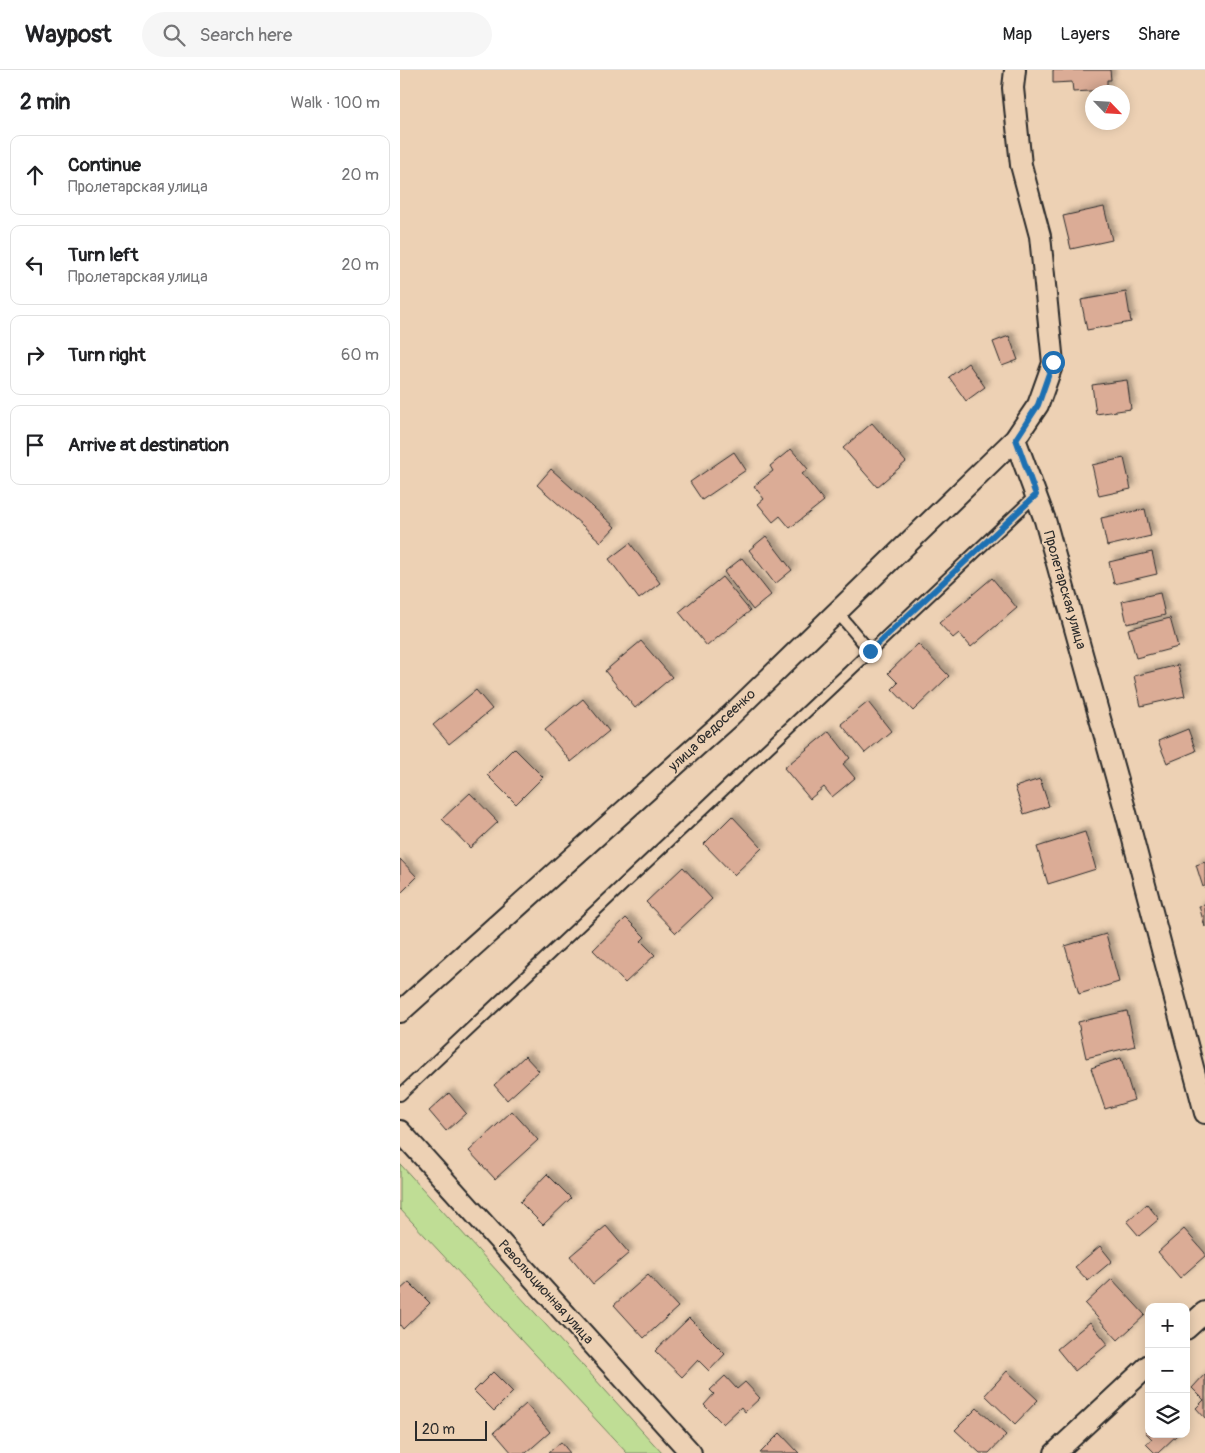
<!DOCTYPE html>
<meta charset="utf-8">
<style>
:root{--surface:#fff;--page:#f6f6f6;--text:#202124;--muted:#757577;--line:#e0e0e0}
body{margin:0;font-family:Pangolin,sans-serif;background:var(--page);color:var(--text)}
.controls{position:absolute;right:15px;bottom:15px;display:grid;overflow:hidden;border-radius:10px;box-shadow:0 2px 12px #0003}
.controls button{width:45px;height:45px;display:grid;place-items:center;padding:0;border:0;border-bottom:1px solid var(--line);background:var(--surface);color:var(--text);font:25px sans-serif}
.compass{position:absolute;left:685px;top:15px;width:45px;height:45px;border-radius:50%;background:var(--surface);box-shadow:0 2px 12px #0003;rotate:115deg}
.scale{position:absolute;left:15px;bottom:12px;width:72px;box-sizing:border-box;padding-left:5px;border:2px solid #2b2b2b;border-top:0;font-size:14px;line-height:18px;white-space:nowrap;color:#2b2b2b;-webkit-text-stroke:4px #edd1b4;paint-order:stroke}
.stop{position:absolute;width:15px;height:15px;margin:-11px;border:4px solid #1f6fb2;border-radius:50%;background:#fff}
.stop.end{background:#1f6fb2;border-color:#fff;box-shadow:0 1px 5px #0008}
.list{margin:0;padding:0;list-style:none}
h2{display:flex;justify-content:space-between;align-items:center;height:65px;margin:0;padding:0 20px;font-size:21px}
h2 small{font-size:16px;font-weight:400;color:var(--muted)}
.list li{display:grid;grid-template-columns:32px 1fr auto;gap:15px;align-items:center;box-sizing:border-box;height:80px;margin:0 10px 10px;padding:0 10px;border:1px solid var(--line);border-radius:10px}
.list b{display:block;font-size:19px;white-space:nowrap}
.list p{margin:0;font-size:16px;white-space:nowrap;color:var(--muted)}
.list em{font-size:16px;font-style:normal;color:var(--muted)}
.icon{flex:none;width:28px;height:28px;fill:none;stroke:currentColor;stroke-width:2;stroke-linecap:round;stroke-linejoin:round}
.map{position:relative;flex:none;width:805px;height:1383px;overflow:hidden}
header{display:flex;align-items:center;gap:30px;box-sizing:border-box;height:70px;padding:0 25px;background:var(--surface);border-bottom:1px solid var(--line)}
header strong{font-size:24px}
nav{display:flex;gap:28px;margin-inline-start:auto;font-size:18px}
.search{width:350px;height:45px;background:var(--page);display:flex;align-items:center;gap:12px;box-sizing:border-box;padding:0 18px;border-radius:28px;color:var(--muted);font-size:19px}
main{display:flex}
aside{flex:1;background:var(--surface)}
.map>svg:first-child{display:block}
.green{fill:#bfdd95;stroke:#758460}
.building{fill:#dbac96;stroke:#2b2b2b;filter:url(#shadow)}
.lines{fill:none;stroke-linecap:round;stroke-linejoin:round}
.service-casing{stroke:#2b2b2b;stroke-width:14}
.minor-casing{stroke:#2b2b2b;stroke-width:24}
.service{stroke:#edd1b4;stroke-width:10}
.minor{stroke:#edd1b4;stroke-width:20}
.route{stroke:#1f6fb2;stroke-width:6}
.labels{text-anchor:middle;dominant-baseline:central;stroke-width:4;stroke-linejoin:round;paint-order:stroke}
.street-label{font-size:14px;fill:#2b2b2b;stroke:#edd1b4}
</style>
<header>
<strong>Waypost</strong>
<div class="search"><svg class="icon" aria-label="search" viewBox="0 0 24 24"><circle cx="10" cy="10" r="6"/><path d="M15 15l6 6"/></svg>Search here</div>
<nav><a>Map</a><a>Layers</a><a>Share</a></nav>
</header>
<main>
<aside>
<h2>2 min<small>Walk · 100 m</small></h2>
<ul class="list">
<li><svg class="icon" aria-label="ahead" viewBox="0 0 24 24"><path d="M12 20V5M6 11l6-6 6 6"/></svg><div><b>Continue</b><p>Пролетарская улица</p></div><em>20 m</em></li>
<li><svg class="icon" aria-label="left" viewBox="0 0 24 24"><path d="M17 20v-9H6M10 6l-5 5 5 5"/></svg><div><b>Turn left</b><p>Пролетарская улица</p></div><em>20 m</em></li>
<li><svg class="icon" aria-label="right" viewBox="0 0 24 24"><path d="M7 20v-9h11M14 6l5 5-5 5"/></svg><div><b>Turn right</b></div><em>60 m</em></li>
<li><svg class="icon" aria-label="arrive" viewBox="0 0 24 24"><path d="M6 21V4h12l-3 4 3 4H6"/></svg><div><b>Arrive at destination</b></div></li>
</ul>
</aside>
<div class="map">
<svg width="805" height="1383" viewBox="0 0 805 1383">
<defs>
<filter id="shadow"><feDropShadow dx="4.5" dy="-4.5" stdDeviation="2.5" flood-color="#0004"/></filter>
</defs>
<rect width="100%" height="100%" fill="#edd1b4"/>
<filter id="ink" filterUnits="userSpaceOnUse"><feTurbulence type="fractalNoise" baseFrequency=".02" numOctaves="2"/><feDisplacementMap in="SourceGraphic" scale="10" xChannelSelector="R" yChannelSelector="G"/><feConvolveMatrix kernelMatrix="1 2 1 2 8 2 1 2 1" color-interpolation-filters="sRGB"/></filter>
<g filter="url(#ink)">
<path class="green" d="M 0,1094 L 1,1095 L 262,1383 L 227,1383 L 0,1139 Z"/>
<path class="building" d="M 653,0 L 710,0 L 711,10 L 707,10 L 707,20 L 673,22 L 672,12 L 653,13 Z
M 704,137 L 712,170 L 671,179 L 663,146 Z
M 726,222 L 731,252 L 687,260 L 681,230 Z
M 609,266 L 618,290 L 602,296 L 593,272 Z
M 568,293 L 585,317 L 566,331 L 549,307 Z
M 727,310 L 731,339 L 696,344 L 692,315 Z
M 472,353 L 506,392 L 477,417 L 443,378 Z
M 391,379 L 408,399 L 402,404 L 424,431 L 390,458 L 380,446 L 373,452 L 358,434 L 364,429 L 354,416 L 373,401 L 370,396 Z
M 334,382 L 346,400 L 302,430 L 290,412 Z
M 724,388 L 731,419 L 699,426 L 692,395 Z
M 151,399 L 215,457 L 201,472 L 137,415 Z
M 745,439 L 751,466 L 707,476 L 701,448 Z
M 366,466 L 392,500 L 375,514 L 349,480 Z
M 230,473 L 260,513 L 239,529 L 209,489 Z
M 752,482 L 757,504 L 714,514 L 709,492 Z
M 342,488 L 371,525 L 353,540 L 324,502 Z
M 322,507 L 350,541 L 307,576 L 279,542 Z
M 592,508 L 617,538 L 571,577 L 559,563 L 553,568 L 539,553 Z
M 760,523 L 765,545 L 727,554 L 722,531 Z
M 770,548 L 778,577 L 736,588 L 728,559 Z
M 241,571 L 272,607 L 235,638 L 205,601 Z
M 518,574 L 549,606 L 513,641 L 492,619 L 498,613 L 488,603 Z
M 778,595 L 785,626 L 741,636 L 734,606 Z
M 76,620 L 92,639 L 49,674 L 33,655 Z
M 183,629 L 209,661 L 171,692 L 145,660 Z
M 468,632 L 491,661 L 465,683 L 441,654 Z
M 788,659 L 796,681 L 767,693 L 758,671 Z
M 429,661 L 450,688 L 443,694 L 455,708 L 432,727 L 424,717 L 410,729 L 384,698 Z
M 114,678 L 143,707 L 116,734 L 87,705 Z
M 640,709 L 649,736 L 624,744 L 615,717 Z
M 70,723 L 98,752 L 70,778 L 42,749 Z
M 332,746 L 362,778 L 334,805 L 304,774 Z
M 685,762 L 696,799 L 648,814 L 637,777 Z
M 0,789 L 17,807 L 0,824 Z
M 805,792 L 805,816 L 803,817 L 796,795 Z
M 283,797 L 312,829 L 276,863 L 246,832 Z
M 805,835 L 805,857 L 799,836 Z
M 226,848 L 245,867 L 241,871 L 255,885 L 225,913 L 193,880 Z
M 706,864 L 719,912 L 679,924 L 665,876 Z
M 727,941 L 735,976 L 686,988 L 678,952 Z
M 125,986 L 139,1001 L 107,1030 L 94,1015 Z
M 721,988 L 734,1030 L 705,1039 L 691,998 Z
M 49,1023 L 66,1043 L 46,1061 L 29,1041 Z
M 112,1041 L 138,1070 L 95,1109 L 69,1081 Z
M 147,1104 L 171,1128 L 143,1155 L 120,1132 Z
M 747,1134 L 759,1149 L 739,1166 L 727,1152 Z
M 206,1156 L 229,1183 L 193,1214 L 170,1186 Z
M 784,1159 L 805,1183 L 805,1186 L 780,1208 L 758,1182 Z
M 700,1176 L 712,1191 L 688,1211 L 675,1197 Z
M 248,1205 L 278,1237 L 244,1268 L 214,1235 Z
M 712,1209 L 745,1245 L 718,1270 L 685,1234 Z
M 9,1212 L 30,1233 L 3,1259 L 0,1255 L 0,1220 Z
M 289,1248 L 325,1284 L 309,1301 L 298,1290 L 282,1307 L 255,1281 Z
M 690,1252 L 708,1274 L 675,1301 L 657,1279 Z
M 607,1301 L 638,1330 L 615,1354 L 585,1325 Z
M 93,1302 L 113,1322 L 94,1341 L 74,1321 Z
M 805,1304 L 805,1348 L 796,1338 L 804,1330 L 792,1318 Z
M 325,1306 L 337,1319 L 345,1312 L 360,1328 L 345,1342 L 341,1337 L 323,1354 L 304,1335 L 314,1324 L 310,1320 Z
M 126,1334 L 150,1362 L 126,1383 L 112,1383 L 94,1362 Z
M 577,1338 L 606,1365 L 589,1383 L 580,1383 L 555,1360 Z
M 749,1358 L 749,1364 L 778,1364 L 758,1383 L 755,1383 L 746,1374 L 752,1369 L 745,1362 Z
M 380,1363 L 399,1383 L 360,1383 Z
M 161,1372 L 170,1383 L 148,1383 Z"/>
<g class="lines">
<defs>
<path id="service" d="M 437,542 L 470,581
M 0,1025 L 636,425"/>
<path id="minor" d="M 615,0 L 613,18 L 621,95 L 640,166 L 653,293 L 638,335 L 615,369 L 645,450 L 725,739 L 805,1043
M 0,942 L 330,646 L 615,369
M 0,1061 L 291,1383
M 786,1259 L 805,1242
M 655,1383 L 749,1295"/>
</defs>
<use href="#service" class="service-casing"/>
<use href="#minor" class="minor-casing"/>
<use href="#service" class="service"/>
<use href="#minor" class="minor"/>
</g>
</g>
<g class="lines" filter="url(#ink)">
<path class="route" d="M 470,581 L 636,425 L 616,369 L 638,335 L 653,292"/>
</g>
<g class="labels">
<g class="street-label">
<text transform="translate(665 520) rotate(74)">Пролетарская улица</text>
<text transform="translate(312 660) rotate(-43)">улица Федосеенко</text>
<text transform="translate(146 1222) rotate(48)">Революционная улица</text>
</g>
</g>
</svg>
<div class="controls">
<button>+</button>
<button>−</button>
<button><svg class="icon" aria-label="layers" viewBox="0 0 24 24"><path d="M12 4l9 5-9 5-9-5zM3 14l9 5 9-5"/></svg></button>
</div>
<svg class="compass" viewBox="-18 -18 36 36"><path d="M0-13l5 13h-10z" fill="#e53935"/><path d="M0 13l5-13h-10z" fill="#757577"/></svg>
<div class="scale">20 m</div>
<div class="stop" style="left:653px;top:292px"></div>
<div class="stop end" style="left:470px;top:581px"></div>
</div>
</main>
